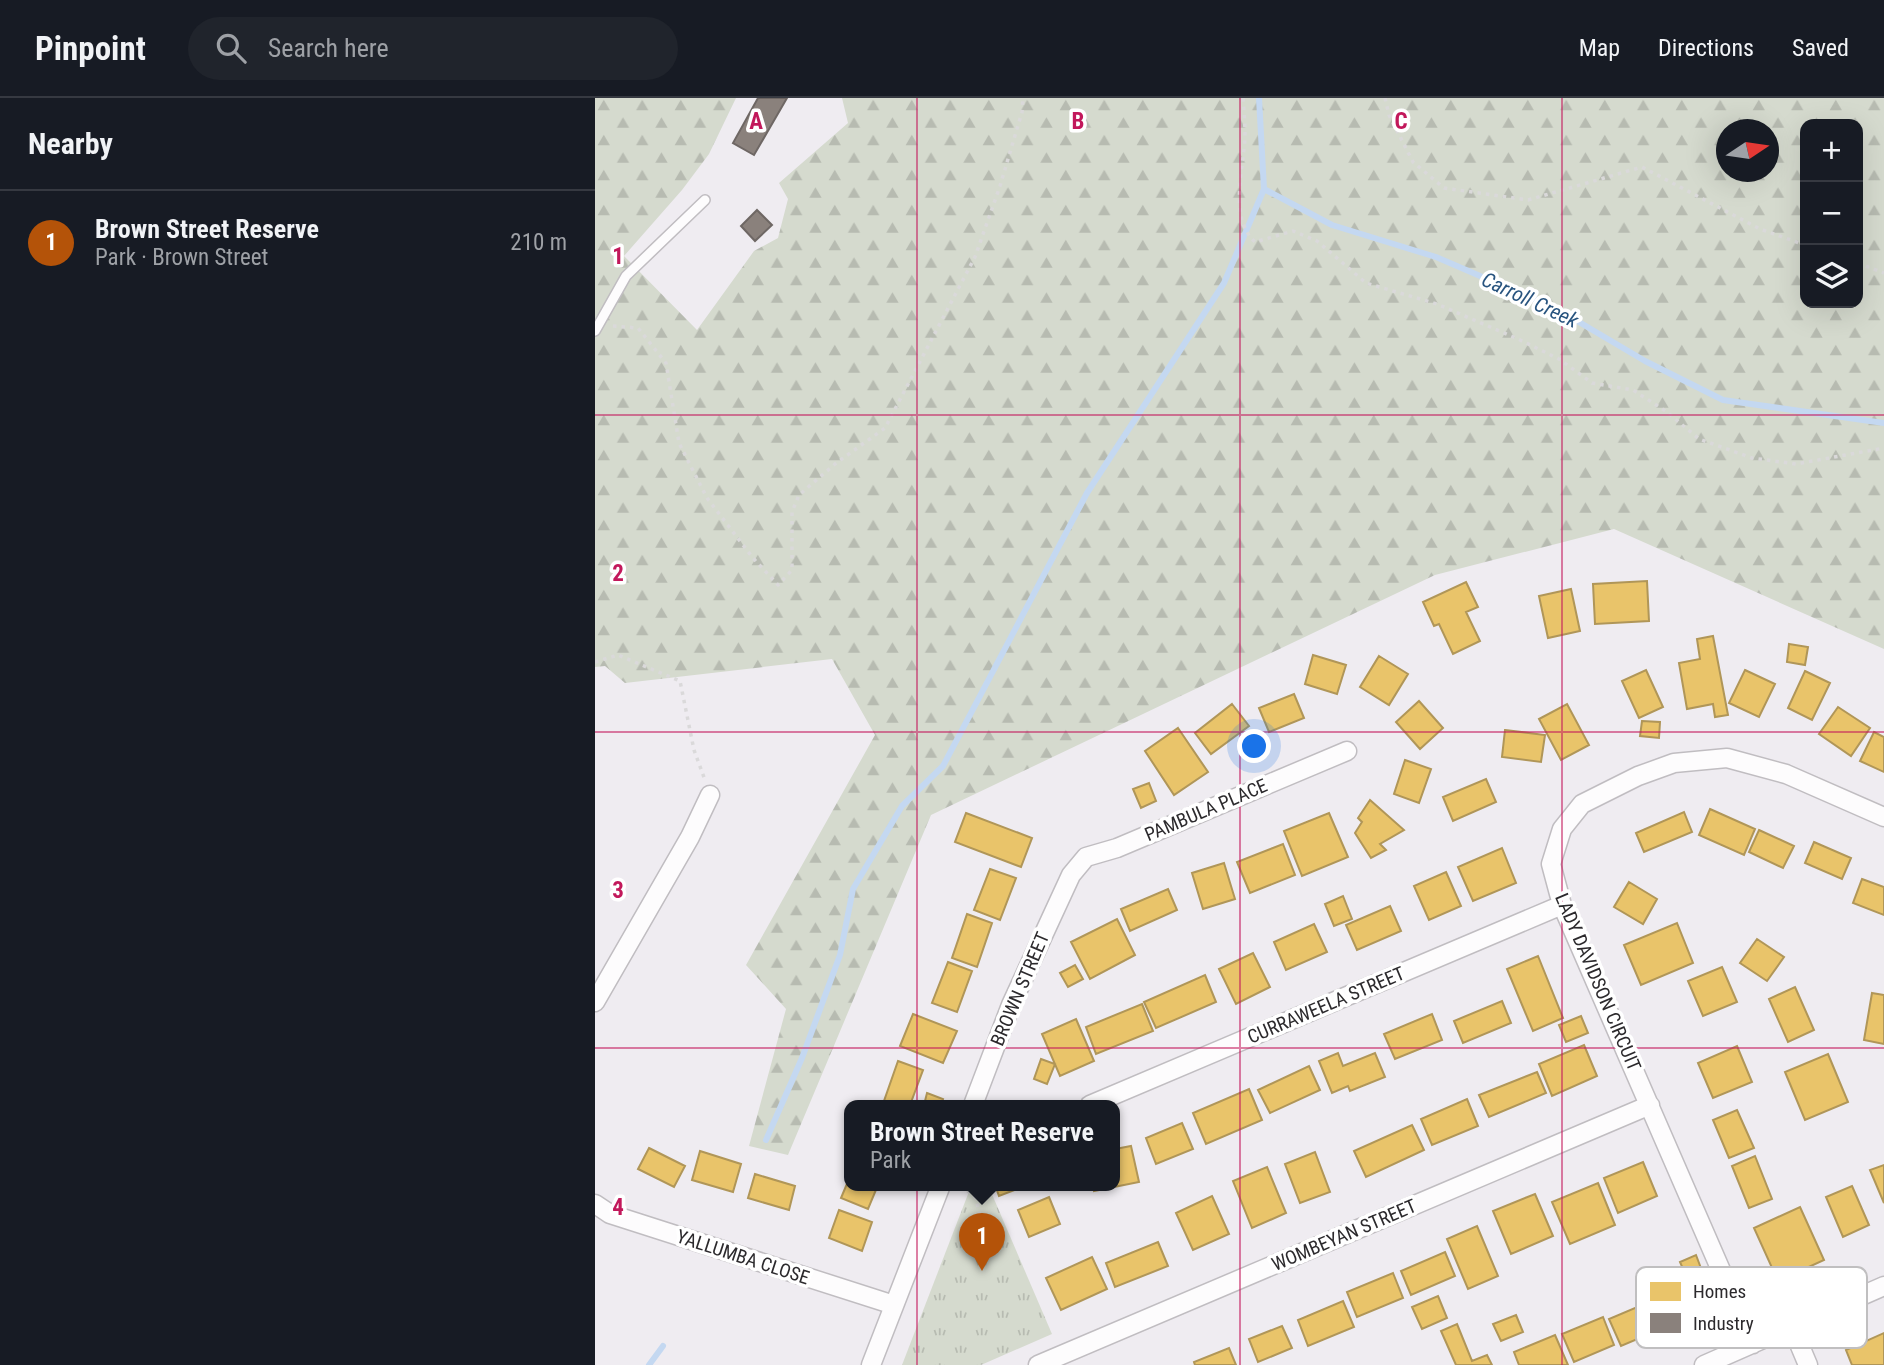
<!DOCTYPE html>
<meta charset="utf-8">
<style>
:root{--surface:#171b24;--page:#20242c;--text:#f1f3f6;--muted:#9ea1a6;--line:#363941;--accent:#b45309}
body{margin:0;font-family:"Roboto Condensed",sans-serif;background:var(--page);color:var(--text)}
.controls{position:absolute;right:21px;top:21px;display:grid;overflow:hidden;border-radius:14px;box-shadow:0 7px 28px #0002}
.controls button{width:63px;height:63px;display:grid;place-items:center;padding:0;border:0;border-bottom:2px solid var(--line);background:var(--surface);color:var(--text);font:35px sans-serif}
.compass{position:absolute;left:1121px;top:21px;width:63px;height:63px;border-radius:50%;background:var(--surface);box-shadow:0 7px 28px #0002;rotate:77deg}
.you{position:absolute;left:660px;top:649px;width:24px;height:24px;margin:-18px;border:5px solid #fff;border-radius:50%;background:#1a73e8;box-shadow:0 0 0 10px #1a73e833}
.badge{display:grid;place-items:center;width:46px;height:46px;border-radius:50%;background:var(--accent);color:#fff;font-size:23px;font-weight:700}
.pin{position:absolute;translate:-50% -58px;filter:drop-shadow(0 2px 4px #0008)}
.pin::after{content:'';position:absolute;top:37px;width:24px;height:21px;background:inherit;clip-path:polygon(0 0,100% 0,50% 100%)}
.popup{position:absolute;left:249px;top:1002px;width:276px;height:91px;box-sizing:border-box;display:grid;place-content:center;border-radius:14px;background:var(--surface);filter:drop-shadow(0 2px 5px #0005);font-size:23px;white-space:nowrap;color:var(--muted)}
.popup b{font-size:26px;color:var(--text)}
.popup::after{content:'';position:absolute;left:50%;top:100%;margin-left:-14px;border:14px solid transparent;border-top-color:var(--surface)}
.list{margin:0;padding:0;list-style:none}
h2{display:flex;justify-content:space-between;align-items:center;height:91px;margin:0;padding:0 28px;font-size:30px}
h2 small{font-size:23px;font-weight:400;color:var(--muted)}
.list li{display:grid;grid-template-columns:46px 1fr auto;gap:21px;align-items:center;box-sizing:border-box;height:105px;padding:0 28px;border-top:2px solid var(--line)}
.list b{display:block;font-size:26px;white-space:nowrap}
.list p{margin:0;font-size:23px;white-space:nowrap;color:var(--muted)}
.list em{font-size:23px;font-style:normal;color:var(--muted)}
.icon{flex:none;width:38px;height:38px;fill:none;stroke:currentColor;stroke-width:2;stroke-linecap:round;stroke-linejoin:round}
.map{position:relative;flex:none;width:1289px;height:1267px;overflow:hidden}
header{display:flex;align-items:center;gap:42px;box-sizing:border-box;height:98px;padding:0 35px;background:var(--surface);border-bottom:2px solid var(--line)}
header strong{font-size:33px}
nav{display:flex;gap:38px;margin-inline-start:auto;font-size:24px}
.search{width:490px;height:63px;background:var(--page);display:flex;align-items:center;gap:18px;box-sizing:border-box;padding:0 24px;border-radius:38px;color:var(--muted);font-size:26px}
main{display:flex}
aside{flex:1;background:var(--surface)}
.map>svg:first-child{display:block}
.forest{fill:url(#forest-firs);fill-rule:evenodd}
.park{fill:url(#park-tufts)}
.homes{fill:#e9c46a;stroke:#b09658;stroke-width:2}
.industry{fill:#8a817c;stroke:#6e6764;stroke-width:2}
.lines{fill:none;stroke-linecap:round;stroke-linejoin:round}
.stream{stroke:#c4d8f1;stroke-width:6}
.service-casing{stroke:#c0bdc1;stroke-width:12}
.minor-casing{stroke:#c0bdc1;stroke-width:21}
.path{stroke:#dad9da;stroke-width:3.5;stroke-dasharray:3.5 5;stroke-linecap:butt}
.service{stroke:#fdfcfd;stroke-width:9}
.minor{stroke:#fdfcfd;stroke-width:18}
.grid{fill:none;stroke:#c2185b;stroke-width:2;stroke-opacity:0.55}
.labels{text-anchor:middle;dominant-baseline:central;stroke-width:7;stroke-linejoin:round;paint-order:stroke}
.street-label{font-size:19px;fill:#2c2a2d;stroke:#fff}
.water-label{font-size:21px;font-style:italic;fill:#28547f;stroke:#fff}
.key{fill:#fff;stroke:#c0bfc0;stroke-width:2}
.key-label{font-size:19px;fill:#2c2a2d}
.grid-label{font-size:23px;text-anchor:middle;font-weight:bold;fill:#c2185b;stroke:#fff;stroke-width:7;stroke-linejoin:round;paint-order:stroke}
</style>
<header>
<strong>Pinpoint</strong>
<div class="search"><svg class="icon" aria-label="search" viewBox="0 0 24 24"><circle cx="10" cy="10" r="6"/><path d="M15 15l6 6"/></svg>Search here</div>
<nav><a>Map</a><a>Directions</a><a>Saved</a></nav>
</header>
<main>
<aside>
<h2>Nearby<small></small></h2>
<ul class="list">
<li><span class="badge">1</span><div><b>Brown Street Reserve</b><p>Park · Brown Street</p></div><em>210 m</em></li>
</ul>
</aside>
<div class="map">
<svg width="1289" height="1267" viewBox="0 0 1289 1267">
<defs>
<pattern id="forest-firs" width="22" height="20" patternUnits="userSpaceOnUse" patternTransform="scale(1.75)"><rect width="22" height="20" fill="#d5dace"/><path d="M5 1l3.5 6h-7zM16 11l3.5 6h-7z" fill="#b7bbb1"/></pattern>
<pattern id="park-tufts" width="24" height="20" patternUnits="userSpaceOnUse" patternTransform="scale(1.75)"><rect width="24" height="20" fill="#d5dace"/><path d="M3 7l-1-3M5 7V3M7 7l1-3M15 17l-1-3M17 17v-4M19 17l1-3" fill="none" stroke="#b7bbb1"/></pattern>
</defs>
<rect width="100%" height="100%" fill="#efecf1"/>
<path class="forest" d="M 0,0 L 141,0 L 114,56 L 87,92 L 29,158 L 102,232 L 159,153 L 183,140 L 193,101 L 184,85 L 253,25 L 247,0 L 1289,0 L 1289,551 L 1019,431 L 840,477 L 336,717 L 193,1057 L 154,1048 L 191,911 L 151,867 L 280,637 L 237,561 L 30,585 L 10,568 L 0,569 ZM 1210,26 L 1263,26 L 1263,205 L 1210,205 ZM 1132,32 L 1174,32 L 1174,74 L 1132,74 Z"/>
<path class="park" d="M 378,1087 L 393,1087 L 457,1236 L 386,1267 L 307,1267 L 375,1091 Z"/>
<path class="homes" d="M 1052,483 L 1054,523 L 1000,526 L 998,486 Z
M 871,484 L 883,509 L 871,514 L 885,543 L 858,556 L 844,526 L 839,528 L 828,504 Z
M 976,491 L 985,533 L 953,540 L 944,498 Z
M 1118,538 L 1133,617 L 1120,619 L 1118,606 L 1092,611 L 1084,565 L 1105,561 L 1102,541 Z
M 1194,546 L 1213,549 L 1210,567 L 1192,564 Z
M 718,557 L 751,567 L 742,596 L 710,586 Z
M 784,558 L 813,576 L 794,607 L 765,589 Z
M 1051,572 L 1068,609 L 1044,620 L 1027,583 Z
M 1150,572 L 1180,586 L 1164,619 L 1134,605 Z
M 1210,573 L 1235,585 L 1217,622 L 1193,610 Z
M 699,596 L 709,620 L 674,634 L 664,610 Z
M 824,603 L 848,630 L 825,651 L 801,624 Z
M 637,606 L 654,628 L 616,656 L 600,635 Z
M 972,606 L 994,647 L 966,662 L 944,621 Z
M 1243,609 L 1275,630 L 1256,658 L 1224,636 Z
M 1047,623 L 1065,624 L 1064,640 L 1045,638 Z
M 583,630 L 613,674 L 579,697 L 550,653 Z
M 910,632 L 950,637 L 946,664 L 907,659 Z
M 1279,634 L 1289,639 L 1289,674 L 1265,663 Z
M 810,662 L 836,671 L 824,705 L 799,696 Z
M 891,681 L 901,704 L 858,723 L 848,699 Z
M 554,685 L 561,703 L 546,710 L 538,691 Z
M 775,702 L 809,732 L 785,746 L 791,752 L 776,760 L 760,735 L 767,724 L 763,720 Z
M 1115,711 L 1160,731 L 1149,757 L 1104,737 Z
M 1089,714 L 1097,734 L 1049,754 L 1041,735 Z
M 371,715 L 437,740 L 426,769 L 360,744 Z
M 734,715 L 753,759 L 707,778 L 689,733 Z
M 1164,732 L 1199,748 L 1188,770 L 1154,754 Z
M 1219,744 L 1256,760 L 1247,781 L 1210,765 Z
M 688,746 L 700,777 L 655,795 L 642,764 Z
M 907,750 L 921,785 L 878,803 L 863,769 Z
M 629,765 L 640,801 L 608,811 L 597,775 Z
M 395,771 L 421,780 L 405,822 L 379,812 Z
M 851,774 L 866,808 L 834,822 L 819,788 Z
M 1267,781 L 1289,789 L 1289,817 L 1258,805 Z
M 1034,784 L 1062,801 L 1048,826 L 1019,809 Z
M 573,791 L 582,812 L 535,833 L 526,811 Z
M 748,798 L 757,821 L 739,828 L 730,806 Z
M 795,808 L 806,833 L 762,852 L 751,827 Z
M 372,816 L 397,825 L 382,869 L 357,860 Z
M 522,821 L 540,857 L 495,881 L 476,844 Z
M 1082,825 L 1098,865 L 1046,887 L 1029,847 Z
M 719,826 L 732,854 L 691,872 L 679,844 Z
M 1162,841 L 1189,859 L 1172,883 L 1145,865 Z
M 658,855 L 675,889 L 641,906 L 624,871 Z
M 943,858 L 968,920 L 938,933 L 912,871 Z
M 353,864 L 377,873 L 362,914 L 337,905 Z
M 480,867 L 488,881 L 473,889 L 465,875 Z
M 1127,869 L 1142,904 L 1108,918 L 1093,883 Z
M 610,877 L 621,904 L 561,930 L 549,904 Z
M 1200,889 L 1219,932 L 1193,944 L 1174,901 Z
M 1277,895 L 1289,897 L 1289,946 L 1269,942 Z
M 907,903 L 916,925 L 868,945 L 859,923 Z
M 547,906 L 558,933 L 501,956 L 491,929 Z
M 318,916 L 362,933 L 348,965 L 305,948 Z
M 837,916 L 847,942 L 800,961 L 789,936 Z
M 986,918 L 993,935 L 971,944 L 964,927 Z
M 481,921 L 499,963 L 465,978 L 447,936 Z
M 989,947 L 1002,978 L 957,998 L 944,966 Z
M 1142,948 L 1157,984 L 1118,1000 L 1103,965 Z
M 743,955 L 748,968 L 780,955 L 790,979 L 755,993 L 753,988 L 737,995 L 724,963 Z
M 1233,956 L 1253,1004 L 1210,1022 L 1190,974 Z
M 446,961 L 460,966 L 452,986 L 439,981 Z
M 303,963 L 328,972 L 315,1007 L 299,1007 L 289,1003 Z
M 714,968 L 725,992 L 675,1015 L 663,992 Z
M 942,974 L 951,995 L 894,1019 L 884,997 Z
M 654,991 L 667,1022 L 611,1046 L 598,1015 Z
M 332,995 L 348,1001 L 346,1007 L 329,1007 Z
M 872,1001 L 883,1028 L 837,1047 L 826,1021 Z
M 1142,1012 L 1159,1050 L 1134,1060 L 1118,1022 Z
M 587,1025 L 598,1051 L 561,1066 L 551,1040 Z
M 817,1027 L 829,1052 L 771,1079 L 759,1053 Z
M 536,1048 L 544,1084 L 499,1093 L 498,1087 L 520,1087 L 520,1051 Z
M 54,1050 L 90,1068 L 79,1089 L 43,1071 Z
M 105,1053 L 146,1066 L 138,1094 L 97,1082 Z
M 720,1054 L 735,1094 L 705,1105 L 690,1066 Z
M 1160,1058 L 1177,1101 L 1154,1110 L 1137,1068 Z
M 1048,1064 L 1062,1098 L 1023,1115 L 1009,1080 Z
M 1289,1067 L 1289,1105 L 1275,1072 Z
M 672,1069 L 691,1115 L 657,1130 L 638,1083 Z
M 160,1076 L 200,1088 L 194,1112 L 153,1100 Z
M 254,1081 L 254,1087 L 283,1087 L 273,1111 L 246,1100 Z
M 1003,1085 L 1020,1127 L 975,1146 L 957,1104 Z
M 400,1087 L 426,1087 L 427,1089 L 404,1098 Z
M 1257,1088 L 1274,1127 L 1248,1139 L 1231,1099 Z
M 940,1096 L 958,1138 L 916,1156 L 898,1113 Z
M 617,1098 L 634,1136 L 598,1152 L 581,1115 Z
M 454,1099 L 465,1126 L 434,1139 L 423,1112 Z
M 1205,1109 L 1229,1162 L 1183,1183 L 1159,1130 Z
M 244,1112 L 277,1124 L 267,1153 L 234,1140 Z
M 882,1128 L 903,1178 L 873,1191 L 852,1141 Z
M 563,1144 L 573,1168 L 520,1189 L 511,1165 Z
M 850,1154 L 860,1178 L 816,1197 L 806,1173 Z
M 1101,1157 L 1107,1173 L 1092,1180 L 1085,1164 Z
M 497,1159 L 512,1191 L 466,1212 L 451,1180 Z
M 798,1175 L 808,1200 L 762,1219 L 752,1194 Z
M 1094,1179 L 1110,1215 L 1076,1230 L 1061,1193 Z
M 843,1198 L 852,1220 L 827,1231 L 817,1209 Z
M 748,1203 L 759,1229 L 713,1248 L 703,1222 Z
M 1047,1207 L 1059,1234 L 1026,1248 L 1014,1221 Z
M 921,1217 L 928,1234 L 906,1243 L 898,1226 Z
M 1008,1219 L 1019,1247 L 979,1264 L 967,1236 Z
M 862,1226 L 877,1263 L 892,1257 L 897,1267 L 861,1267 L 846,1233 Z
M 687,1228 L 697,1250 L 663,1264 L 654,1241 Z
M 1289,1235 L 1289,1267 L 1257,1267 L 1251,1252 Z
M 960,1237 L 973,1267 L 924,1267 L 919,1254 Z
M 634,1250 L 641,1267 L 600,1267 L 599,1264 Z"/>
<path class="industry" d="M 163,0 L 192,0 L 159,57 L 138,45 Z
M 162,112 L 177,127 L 160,143 L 146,128 Z"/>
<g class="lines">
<path class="stream" d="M 664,0 L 669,91 L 737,127 L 841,159 L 962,211 L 1050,263 L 1128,302 L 1289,325
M 171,1042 L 207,960 L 245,857 L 258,791 L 307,708 L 348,668 L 492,395 L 629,185 L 669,91
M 54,1267 L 68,1248"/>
<defs>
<path id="service" d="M 0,233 L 31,178 L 110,102"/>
<path id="minor" d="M 0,904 L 95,739 L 115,697
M 378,1007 L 416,907 L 476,777 L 491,759 L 522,750 L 752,653
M 495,1007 L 967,807
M 0,1106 L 15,1116 L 299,1207
M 1197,1229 L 1213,1267
M 1158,1246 L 967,807 L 956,766 L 967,731 L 987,706 L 1043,678 L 1079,665 L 1132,660 L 1191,676 L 1289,719
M 276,1267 L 346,1087
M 443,1267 L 1055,1007
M 1109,1267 L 1289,1188"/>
</defs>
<use href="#service" class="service-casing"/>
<use href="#minor" class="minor-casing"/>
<path class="path" d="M 648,0 C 649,13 650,26 650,38 C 649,70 633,119 660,144 L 698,133 L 722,143 L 771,185 L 842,206 L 923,241 L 964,261 L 997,285 L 1038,292 L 1072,314 L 1104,341 L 1157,360 L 1201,366 L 1289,350
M 790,0 L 794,17 L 818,64 L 849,90 L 933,102 L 1047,69 L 1165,131 L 1210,147
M 1263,165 L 1289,175
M 18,228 L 43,230 L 71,265 L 84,345 L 112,400 L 158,460 L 183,487 L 197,472 L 197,414 L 204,397 L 240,366 L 290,330 L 380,159 L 405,88 L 427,14 L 428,0
M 0,564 L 23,557 L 85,583 L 99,652 L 110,682
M 366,1087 L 381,1100 L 390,1143 L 388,1160"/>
<use href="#service" class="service"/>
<use href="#minor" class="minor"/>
</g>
<path class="grid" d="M 322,0 L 322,1267M 645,0 L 645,1267M 967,0 L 967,1267M 0,317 L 1289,317M 0,634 L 1289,634M 0,950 L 1289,950"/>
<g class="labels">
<g class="street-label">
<text transform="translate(611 712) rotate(-23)">PAMBULA PLACE</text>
<text transform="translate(1003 884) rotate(67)">LADY DAVIDSON CIRCUIT</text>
<text transform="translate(425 891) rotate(-67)">BROWN STREET</text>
<text transform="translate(731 907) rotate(-23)">CURRAWEELA STREET</text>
<text transform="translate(749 1137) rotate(-23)">WOMBEYAN STREET</text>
<text transform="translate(148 1159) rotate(18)">YALLUMBA CLOSE</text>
</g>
<g class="water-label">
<text transform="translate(935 202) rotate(25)">Carroll Creek</text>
</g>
</g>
<rect x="1041" y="1169" width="231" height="81" rx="10" class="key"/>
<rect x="1055" y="1184" width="31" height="19" fill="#e9c46a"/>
<rect x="1055" y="1215" width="31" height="20" fill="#8a817c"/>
<g class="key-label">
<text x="1098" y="1200">Homes</text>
<text x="1098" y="1232">Industry</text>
</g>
<g class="grid-label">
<text x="161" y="31">A</text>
<text x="483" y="31">B</text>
<text x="806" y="31">C</text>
<text x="23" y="166">1</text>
<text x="23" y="483">2</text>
<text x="23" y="800">3</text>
<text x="23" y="1117">4</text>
</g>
</svg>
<div class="controls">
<button>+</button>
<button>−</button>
<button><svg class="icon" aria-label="layers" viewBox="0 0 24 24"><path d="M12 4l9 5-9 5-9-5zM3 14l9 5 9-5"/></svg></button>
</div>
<svg class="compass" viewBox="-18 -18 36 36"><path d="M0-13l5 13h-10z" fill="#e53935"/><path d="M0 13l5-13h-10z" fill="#9ea1a6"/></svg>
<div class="you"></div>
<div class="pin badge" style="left:387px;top:1173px">1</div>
<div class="popup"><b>Brown Street Reserve</b>Park</div>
</div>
</main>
